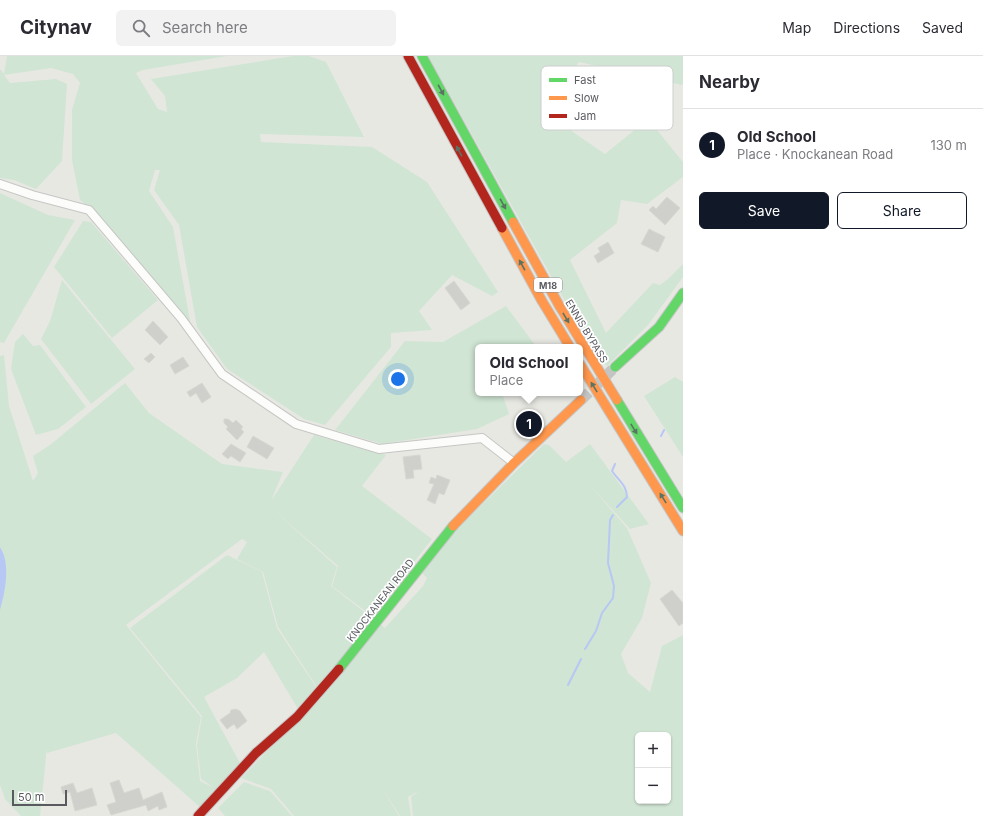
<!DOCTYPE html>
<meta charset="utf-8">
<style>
:root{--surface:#fff;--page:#f2f2f3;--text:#2b2b33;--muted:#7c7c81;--line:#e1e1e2;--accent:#111827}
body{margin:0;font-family:Inter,sans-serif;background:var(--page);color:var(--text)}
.controls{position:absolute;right:12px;bottom:12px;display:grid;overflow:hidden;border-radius:6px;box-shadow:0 1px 3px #0004}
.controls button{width:36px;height:36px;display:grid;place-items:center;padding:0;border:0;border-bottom:1px solid var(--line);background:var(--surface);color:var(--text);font:20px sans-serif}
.scale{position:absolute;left:12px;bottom:10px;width:55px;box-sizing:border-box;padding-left:4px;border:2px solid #595a60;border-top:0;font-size:11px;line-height:14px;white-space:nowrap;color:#595a60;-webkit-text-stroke:3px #fff;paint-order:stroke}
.you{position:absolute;left:398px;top:323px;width:14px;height:14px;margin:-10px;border:3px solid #fff;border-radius:50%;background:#1a73e8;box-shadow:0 0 0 6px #1a73e833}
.badge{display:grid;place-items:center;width:26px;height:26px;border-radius:50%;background:var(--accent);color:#fff;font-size:13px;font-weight:700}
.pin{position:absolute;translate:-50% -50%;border:2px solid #fff;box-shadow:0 1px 4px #0006}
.popup{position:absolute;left:475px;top:288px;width:108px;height:52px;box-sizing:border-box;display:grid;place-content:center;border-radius:6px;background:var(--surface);filter:drop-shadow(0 1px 3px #0005);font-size:13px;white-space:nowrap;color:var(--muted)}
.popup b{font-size:15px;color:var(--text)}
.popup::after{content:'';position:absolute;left:50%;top:100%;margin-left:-8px;border:8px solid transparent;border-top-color:var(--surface)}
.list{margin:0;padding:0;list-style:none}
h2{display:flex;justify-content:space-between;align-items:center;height:52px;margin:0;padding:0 16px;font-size:17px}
h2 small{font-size:13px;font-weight:400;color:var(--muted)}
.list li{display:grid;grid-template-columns:26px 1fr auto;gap:12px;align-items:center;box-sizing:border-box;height:72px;padding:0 16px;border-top:1px solid var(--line)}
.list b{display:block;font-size:15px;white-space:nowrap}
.list p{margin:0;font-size:13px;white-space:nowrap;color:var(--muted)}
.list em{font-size:13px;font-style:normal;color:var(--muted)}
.actions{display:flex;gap:8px;padding:12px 16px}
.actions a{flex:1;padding:9px 0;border:1px solid var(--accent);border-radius:6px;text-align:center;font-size:14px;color:var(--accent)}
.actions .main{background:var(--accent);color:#fff}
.icon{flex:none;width:22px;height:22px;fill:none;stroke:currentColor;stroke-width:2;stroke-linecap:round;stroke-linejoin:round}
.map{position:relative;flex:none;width:683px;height:760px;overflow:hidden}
header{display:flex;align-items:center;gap:24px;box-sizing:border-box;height:56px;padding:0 20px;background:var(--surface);border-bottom:1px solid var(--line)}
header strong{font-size:19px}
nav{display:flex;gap:22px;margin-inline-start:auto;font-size:14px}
.search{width:280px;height:36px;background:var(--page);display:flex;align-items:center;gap:10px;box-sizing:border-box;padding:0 14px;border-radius:6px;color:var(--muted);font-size:15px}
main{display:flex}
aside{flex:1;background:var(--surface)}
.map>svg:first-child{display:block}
.green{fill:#d0e5d4;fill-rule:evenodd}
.water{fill:#b6c8f3}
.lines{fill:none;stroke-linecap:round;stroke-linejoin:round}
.stream{stroke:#b6c8f3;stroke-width:2}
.building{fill:#cfcfcb;stroke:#d8d7d2}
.secondary-tunnel{stroke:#c4c4c2;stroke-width:11;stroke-dasharray:11 5.5;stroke-linecap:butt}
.street-casing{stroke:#c6c6c5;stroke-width:10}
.fast-casing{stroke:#c5c5c5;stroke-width:11}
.slow-casing{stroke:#c5c5c5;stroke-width:11}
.jam-casing{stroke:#c5c5c5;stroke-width:11}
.street{stroke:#fcfcfb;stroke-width:8}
.fast{stroke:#63d668;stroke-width:9}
.slow{stroke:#ff974d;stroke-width:9}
.jam{stroke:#b3261e;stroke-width:9}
.oneway{fill:#5b7362}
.labels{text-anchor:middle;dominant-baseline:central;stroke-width:3.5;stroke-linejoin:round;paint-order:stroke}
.shield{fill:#fff;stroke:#8b8c90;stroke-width:1}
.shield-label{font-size:9px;font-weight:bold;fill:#595a60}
.street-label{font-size:10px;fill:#595a60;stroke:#fff}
.key{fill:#fff;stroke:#cdcecf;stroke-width:1}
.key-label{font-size:11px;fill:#595a60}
</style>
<header>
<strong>Citynav</strong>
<div class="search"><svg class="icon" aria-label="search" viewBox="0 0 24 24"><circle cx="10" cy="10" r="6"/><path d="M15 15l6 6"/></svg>Search here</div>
<nav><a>Map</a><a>Directions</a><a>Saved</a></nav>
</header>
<main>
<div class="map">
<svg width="683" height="760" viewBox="0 0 683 760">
<rect width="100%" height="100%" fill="#e8e8e3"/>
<path class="green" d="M 7,0 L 227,0 L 143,14 L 136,17 L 158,53 L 167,56 L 165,40 L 151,23 L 293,0 L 309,0 L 326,6 L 364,81 L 260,78 L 261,86 L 372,91 L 427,126 L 498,236 L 492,240 L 452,219 L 419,255 L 432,274 L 391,277 L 391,291 L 325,369 L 304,363 L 227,313 L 197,271 L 179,169 L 154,134 L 160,114 L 155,114 L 149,135 L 173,171 L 191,270 L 90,152 L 80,144 L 72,104 L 72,54 L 80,27 L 73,18 L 51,12 L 4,19 L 10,27 L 56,23 L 67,28 L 62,105 L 36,133 L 14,124 L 0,122 L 0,13 L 4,18 Z
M 428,0 L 683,0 L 683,27 L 682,29 L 579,6 L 544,56 L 605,98 L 648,63 L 683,106 L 683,121 L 647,148 L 621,144 L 617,167 L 570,204 L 606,277 L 653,227 L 660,229 L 668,223 L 683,208 L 683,221 L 648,269 L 607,310 L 588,286 Z
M 0,137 L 48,159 L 75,164 L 4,287 L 0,286 Z
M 83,165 L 91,166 L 158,244 L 112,282 L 54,211 Z
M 62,224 L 135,313 L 91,348 L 41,283 L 50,265 Z
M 506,250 L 535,289 L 532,291 L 478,291 L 478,337 L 502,337 L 509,358 L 477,373 L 382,388 L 335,374 L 405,285 L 443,286 Z
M 23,278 L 33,290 L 40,289 L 86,351 L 58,373 L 36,379 L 11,313 L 15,286 Z
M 4,299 L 9,350 L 33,425 L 38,417 L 33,400 L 50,389 L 125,327 L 149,357 L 222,408 L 283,416 L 271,445 L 314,379 L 386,399 L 362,430 L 432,483 L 372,560 L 332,530 L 338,510 L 269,450 L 337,511 L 331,530 L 385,572 L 423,530 L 427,522 L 421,516 L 452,478 L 544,388 L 549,389 L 566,406 L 590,388 L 649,468 L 630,473 L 589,428 L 627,472 L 651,527 L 642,562 L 621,598 L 628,617 L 650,636 L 662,590 L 683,579 L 683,760 L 413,760 L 411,741 L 419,735 L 408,741 L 411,760 L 400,760 L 379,727 L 399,760 L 294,760 L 271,733 L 241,722 L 322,639 L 278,571 L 263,516 L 237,503 L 247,486 L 242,483 L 126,569 L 201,661 L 196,688 L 200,725 L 214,732 L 201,723 L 197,689 L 202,660 L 130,572 L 227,499 L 262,516 L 277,572 L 318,634 L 298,653 L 264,596 L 237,622 L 204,641 L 240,707 L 201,752 L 116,677 L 47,697 L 47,691 L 40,760 L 21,760 L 5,743 L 0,729 L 0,554 L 3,543 L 3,496 L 0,491 L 0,300 ZM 638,679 L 668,679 L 668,745 L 638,745 Z
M 675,321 L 683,326 L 683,401 L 644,340 Z
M 244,726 L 270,735 L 292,760 L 225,760 L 218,752 Z"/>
<path class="water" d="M 0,491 C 11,508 5,536 0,554 Z"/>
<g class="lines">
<path class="stream" d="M 661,380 L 664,374
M 615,408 L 612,415 C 618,424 627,429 627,441 L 617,451
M 585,593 L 596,575 L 602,557 L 613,542 L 614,530 L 608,507 L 610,464 L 613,459
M 568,629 L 581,603"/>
</g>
<path class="building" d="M 605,57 L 621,62 L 617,74 L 601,69 Z
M 667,141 L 680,152 L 665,169 L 649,154 L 653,150 L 656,153 Z
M 649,173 L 665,181 L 658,196 L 641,188 Z
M 608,186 L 614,197 L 598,207 L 594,200 L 600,196 L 598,192 Z
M 454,225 L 470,247 L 461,254 L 445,232 Z
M 153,265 L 168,281 L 160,289 L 145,274 Z
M 151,297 L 155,301 L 149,307 L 144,303 Z
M 183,301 L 189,310 L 175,318 L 170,309 Z
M 202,327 L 211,341 L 202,347 L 196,337 L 190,341 L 187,336 Z
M 534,360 L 538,367 L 524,375 L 520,369 Z
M 224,363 L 228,363 L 233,367 L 236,364 L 243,371 L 241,373 L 244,376 L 237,384 L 226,373 L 228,371 L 224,367 Z
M 253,380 L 274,392 L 267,403 L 247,391 Z
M 231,388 L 246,397 L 240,406 L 231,400 L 228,403 L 222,398 Z
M 420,399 L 422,413 L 413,414 L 414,422 L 406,423 L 403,401 Z
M 437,419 L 450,424 L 444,439 L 439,437 L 435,448 L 427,444 L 434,428 L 429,427 L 431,421 L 436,423 Z
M 672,534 L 683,547 L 683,567 L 679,570 L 660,543 Z
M 236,653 L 240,655 L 247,665 L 237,673 L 234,668 L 227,673 L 220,664 L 230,657 L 231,654 Z
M 119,724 L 124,737 L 139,732 L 143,744 L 162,736 L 167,751 L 159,754 L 158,750 L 148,755 L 146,749 L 111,759 L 107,749 L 116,746 L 110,727 Z
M 73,727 L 77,737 L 92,732 L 97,749 L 75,755 L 70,736 L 63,738 L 61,731 Z"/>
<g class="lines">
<path class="secondary-tunnel" d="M 581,344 L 615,311"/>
<defs>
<path id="street" d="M 0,128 L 32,139 L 89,154 L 181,262 L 222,318 L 296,368 L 379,393 L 482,382 L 514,407"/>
<path id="fast" d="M 422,0 L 513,166
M 615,311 L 659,271 L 683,237
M 617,344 L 683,452
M 339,613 L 453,470"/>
<path id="slow" d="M 513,166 L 560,251 L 617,344
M 502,172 L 542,245 L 570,291
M 580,308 L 683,475
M 453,470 L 514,407 L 581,344"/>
<path id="jam" d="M 408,0 L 502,172
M 198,760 L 256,697 L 297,661 L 339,613"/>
</defs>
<use href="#street" class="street-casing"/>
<use href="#fast" class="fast-casing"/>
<use href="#slow" class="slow-casing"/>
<use href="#jam" class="jam-casing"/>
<use href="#street" class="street"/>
<use href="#fast" class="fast"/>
<use href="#slow" class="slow"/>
<use href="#jam" class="jam"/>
</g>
<defs><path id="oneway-solid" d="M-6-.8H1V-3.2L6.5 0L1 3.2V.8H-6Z"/></defs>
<g class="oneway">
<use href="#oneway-solid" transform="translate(441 34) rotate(61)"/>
<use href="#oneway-solid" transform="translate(459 95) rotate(-119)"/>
<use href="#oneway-solid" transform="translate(503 148) rotate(61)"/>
<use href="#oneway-solid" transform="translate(522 209) rotate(-119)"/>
<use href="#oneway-solid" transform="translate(566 262) rotate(59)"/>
<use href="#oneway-solid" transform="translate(594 331) rotate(-122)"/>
<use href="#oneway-solid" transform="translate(634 373) rotate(58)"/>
<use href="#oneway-solid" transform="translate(663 442) rotate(-122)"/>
</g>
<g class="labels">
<rect class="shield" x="534" y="222" width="28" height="14" rx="3"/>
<g class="shield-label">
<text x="548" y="229">M18</text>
</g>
<g class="street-label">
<text transform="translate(587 275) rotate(59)">ENNIS BYPASS</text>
<text transform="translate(380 544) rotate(-52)">KNOCKANEAN ROAD</text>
</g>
</g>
<rect x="541" y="10" width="132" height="64" rx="6" class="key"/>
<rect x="549" y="22" width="18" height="4" fill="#63d668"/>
<rect x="549" y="40" width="18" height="4" fill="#ff974d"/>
<rect x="549" y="58" width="18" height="4" fill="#b3261e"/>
<g class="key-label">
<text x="574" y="28">Fast</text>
<text x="574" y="46">Slow</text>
<text x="574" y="64">Jam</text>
</g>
</svg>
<div class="controls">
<button>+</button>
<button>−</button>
</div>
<div class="scale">50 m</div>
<div class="you"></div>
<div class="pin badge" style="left:529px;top:368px">1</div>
<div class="popup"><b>Old School</b>Place</div>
</div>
<aside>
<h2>Nearby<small></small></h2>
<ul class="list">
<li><span class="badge">1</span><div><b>Old School</b><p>Place · Knockanean Road</p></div><em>130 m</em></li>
</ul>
<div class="actions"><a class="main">Save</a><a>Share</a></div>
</aside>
</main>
